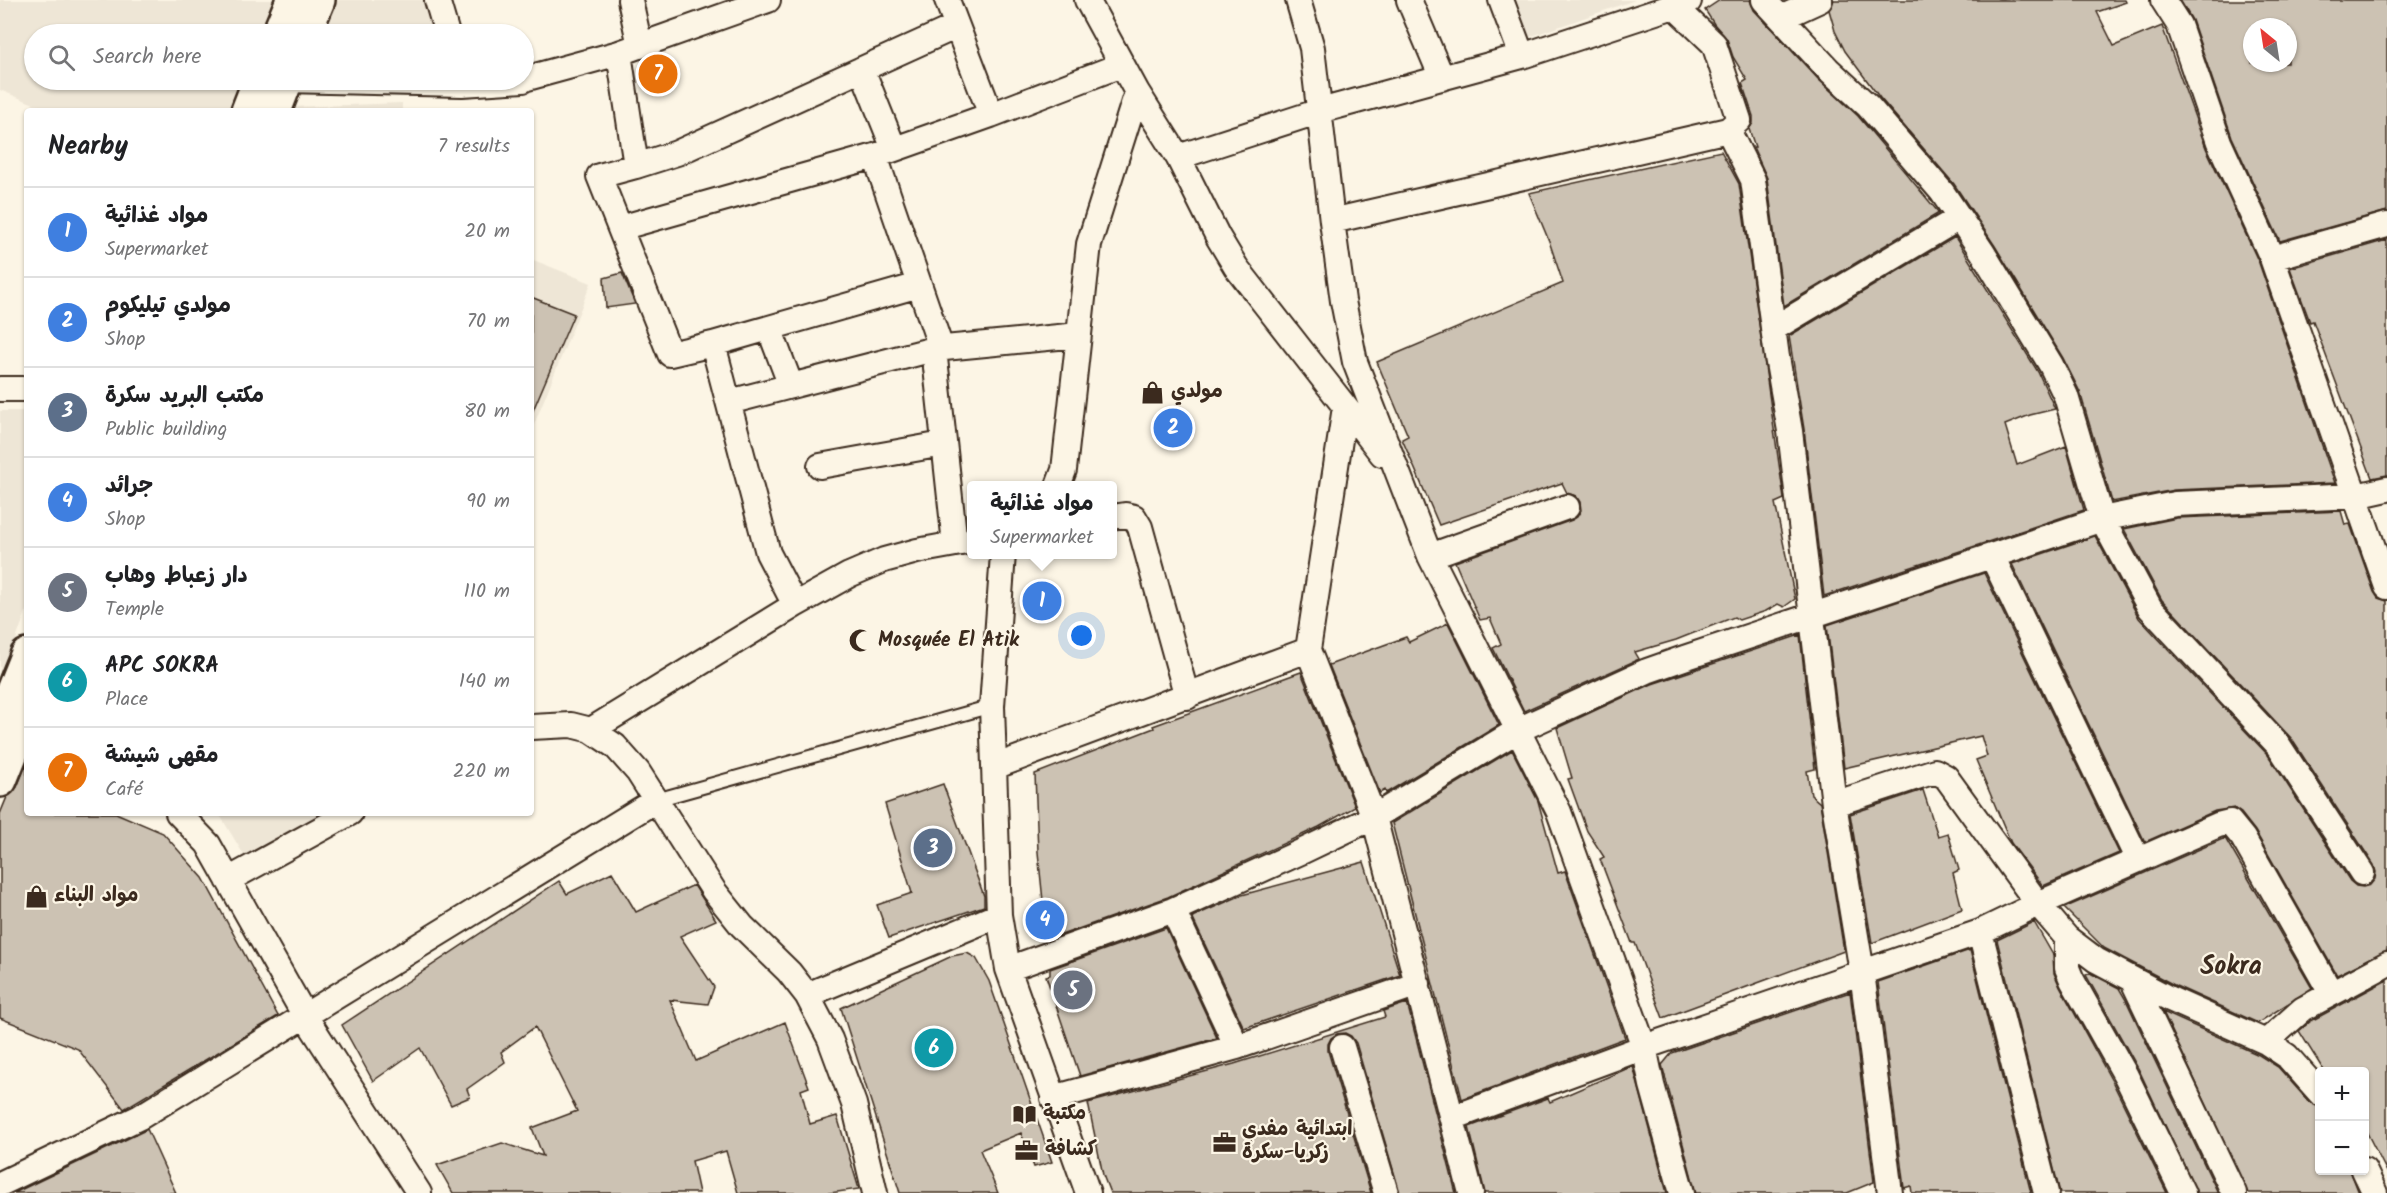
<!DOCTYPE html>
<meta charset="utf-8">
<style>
:root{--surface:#fff;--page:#f6f6f6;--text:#202124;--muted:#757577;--line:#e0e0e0;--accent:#3b2a1e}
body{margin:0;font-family:Kalam,"Playpen Sans Arabic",sans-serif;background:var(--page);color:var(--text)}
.controls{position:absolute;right:18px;bottom:18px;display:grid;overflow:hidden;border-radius:6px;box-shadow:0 2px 4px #0004}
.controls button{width:54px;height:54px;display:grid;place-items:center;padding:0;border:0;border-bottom:2px solid var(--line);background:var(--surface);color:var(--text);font:30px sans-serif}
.compass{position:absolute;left:2243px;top:18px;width:54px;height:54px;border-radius:50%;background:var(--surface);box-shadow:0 2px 4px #0004;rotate:330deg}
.you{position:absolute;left:1082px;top:636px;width:21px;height:21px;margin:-15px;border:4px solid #fff;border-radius:50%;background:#1a73e8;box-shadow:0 0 0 9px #1a73e833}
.badge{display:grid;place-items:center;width:39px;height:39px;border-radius:50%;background:var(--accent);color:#fff;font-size:20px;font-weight:700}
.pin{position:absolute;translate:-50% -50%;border:3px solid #fff;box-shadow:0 2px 6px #0006}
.popup{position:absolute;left:967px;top:481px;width:150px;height:78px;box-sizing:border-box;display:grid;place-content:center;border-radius:6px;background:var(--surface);filter:drop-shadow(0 2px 4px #0005);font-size:20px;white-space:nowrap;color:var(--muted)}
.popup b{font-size:22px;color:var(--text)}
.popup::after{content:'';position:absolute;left:50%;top:100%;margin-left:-12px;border:12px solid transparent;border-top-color:var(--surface)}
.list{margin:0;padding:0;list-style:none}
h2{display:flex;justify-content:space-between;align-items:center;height:78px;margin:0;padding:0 24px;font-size:26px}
h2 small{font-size:20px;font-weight:400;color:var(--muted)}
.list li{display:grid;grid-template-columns:39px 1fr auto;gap:18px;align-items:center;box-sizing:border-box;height:90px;padding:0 24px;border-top:2px solid var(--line)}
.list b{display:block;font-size:22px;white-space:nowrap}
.list p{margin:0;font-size:20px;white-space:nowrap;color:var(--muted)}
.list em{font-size:20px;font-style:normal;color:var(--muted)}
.icon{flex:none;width:33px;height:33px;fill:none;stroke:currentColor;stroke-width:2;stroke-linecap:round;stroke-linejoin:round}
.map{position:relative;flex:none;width:2387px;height:1193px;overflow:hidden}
.search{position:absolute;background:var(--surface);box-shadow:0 2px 4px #0004;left:24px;top:24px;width:510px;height:66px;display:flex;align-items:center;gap:15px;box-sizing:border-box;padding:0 21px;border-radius:33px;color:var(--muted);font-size:22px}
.panel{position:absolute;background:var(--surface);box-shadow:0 2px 4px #0004;left:24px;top:108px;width:510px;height:708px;border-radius:6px}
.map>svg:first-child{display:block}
.built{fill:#eee6d6}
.building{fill:#ccc2b3;stroke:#3b2a1e;stroke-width:1.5;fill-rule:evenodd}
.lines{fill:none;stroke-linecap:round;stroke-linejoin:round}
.lane-casing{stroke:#3b2a1e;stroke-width:16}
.street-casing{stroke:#3b2a1e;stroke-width:28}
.secondary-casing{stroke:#3b2a1e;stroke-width:38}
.lane{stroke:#fcf5e5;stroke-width:12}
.street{stroke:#fcf5e5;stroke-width:24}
.secondary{stroke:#fcf5e5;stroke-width:33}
.labels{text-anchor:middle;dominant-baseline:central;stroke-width:4.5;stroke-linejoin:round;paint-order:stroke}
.poi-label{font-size:20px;font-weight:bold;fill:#3b2a1e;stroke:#fcf5e5;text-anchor:start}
.district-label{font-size:26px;font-weight:bold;fill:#3b2a1e;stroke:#fcf5e5}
</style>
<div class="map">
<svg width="2387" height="1193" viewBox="0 0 2387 1193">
<rect width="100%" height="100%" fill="#fcf5e5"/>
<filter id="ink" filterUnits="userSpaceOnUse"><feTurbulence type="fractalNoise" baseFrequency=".0167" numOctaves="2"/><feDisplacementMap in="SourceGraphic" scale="12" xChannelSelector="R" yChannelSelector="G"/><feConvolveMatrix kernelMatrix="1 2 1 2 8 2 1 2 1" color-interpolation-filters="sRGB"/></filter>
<g filter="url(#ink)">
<path class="built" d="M 0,0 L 277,0 L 264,34 L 34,34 L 34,80 L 245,80 L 232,111 L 51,111 L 0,90 Z
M 333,0 L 424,0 L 433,34 L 320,34 Z
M 1514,0 L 1635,0 L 1529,37 Z
M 402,103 L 402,111 L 290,111 L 292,107 Z
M 531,259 L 591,283 L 531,432 Z
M 0,411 L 27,411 L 27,609 L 0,684 Z
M 215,813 L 336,813 L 247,860 L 221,817 Z"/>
<path class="building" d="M 1720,0 L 1750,0 L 1754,10 L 1818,79 L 1858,116 L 1939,213 L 1784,306 L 1767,178 L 1753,147 L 1755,147 L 1749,129 L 1753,123 L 1753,116 L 1742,83 L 1747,80 L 1733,57 L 1727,39 L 1714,24 L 1705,10 Z
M 1834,0 L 2125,0 L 2126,2 L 2097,12 L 2114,46 L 2162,26 L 2206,148 L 2259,263 L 2335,483 L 2174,490 L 2112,502 L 2080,392 L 2063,358 L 1995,246 L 1954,184 L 1880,98 L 1845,51 L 1835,31 L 1829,10 Z
M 2180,0 L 2387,0 L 2387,211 L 2280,241 L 2232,137 L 2192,20 ZM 2252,27 L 2288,27 L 2288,63 L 2252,63 Z
M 1721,151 L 1739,184 L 1784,499 L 1775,503 L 1795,599 L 1784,607 L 1778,604 L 1766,611 L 1739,620 L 1734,617 L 1676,640 L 1635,652 L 1639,659 L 1524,711 L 1493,648 L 1501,644 L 1490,618 L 1480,620 L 1455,562 L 1572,520 L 1577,517 L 1581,510 L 1580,502 L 1576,496 L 1567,493 L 1562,483 L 1439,525 L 1402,439 L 1408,436 L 1377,362 L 1563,283 L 1549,241 L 1529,193 Z
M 1955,237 L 2038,372 L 2055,409 L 2030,415 L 2005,425 L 2017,465 L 2066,446 L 2084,510 L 1824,596 L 1804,429 L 1789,336 Z
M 2387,240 L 2387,475 L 2372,478 L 2313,321 L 2310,322 L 2290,268 Z
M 622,273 L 635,304 L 606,308 L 604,278 Z
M 531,297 L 574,314 L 531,415 Z
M 2341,511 L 2345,525 L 2350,524 L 2374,592 L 2378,598 L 2387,601 L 2387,950 L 2337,975 L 2255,831 L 2241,813 L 2234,808 L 2215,811 L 2145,842 L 2012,564 L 2095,536 L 2139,618 L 2268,755 L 2350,881 L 2356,886 L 2363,887 L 2370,885 L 2375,879 L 2376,872 L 2374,865 L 2291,738 L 2162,600 L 2124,529 L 2177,518 Z
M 1984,573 L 2119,853 L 2043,886 L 2011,843 L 1976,760 L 1987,756 L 1981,736 L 1844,768 L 1827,625 Z
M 1448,623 L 1499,725 L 1386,793 L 1385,790 L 1380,793 L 1329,665 L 1406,637 L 1409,642 Z
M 1800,635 L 1815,769 L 1807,771 L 1811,795 L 1820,803 L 1844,951 L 1663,1018 L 1635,943 L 1632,943 L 1600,859 L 1604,857 L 1587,831 L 1568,779 L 1572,778 L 1557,728 L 1652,684 Z
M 1301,672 L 1355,807 L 1319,827 L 1168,897 L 1047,940 L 1038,852 L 1035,774 L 1154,728 L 1153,726 Z
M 1512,750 L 1538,801 L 1558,873 L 1565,871 L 1625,1038 L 1462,1099 L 1392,823 Z
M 27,763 L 27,813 L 116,813 L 163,833 L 203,878 L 278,1016 L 124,1109 L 78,1049 L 0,1018 L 0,814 L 7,797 L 17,787 Z
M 943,784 L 984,896 L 984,906 L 889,938 L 877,905 L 912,893 L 885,804 Z
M 1923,790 L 1938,836 L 1948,833 L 1959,870 L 1953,873 L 1962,909 L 1872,943 L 1850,814 Z
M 2225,838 L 2312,988 L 2258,1023 L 2176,986 L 2104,948 L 2064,908 Z
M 1364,862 L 1400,975 L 1244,1028 L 1192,917 L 1242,895 Z
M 612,872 L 636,912 L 694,885 L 716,920 L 680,936 L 714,987 L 708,1004 L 670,1000 L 696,1061 L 785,1022 L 809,1087 L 801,1090 L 810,1124 L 837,1116 L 859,1189 L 830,1193 L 738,1193 L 726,1151 L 692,1161 L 699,1193 L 453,1193 L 437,1165 L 502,1143 L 543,1156 L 532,1128 L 577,1111 L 535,1027 L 501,1052 L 505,1062 L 467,1089 L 470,1097 L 451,1105 L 420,1048 L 373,1081 L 342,1025 L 559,881 L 567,894 Z
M 2034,922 L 2053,955 L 2054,973 L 2060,987 L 2113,1083 L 2167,1193 L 2060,1193 L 1997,940 Z
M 1166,928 L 1217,1038 L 1080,1076 L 1046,976 L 1050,975 L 1050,969 Z
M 1970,950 L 2031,1193 L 1912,1193 L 1911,1186 L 1904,1188 L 1878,982 Z
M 967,953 L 976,958 L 989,981 L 1052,1162 L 1034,1167 L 1021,1133 L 980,1150 L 998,1193 L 900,1193 L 841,1008 L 952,956 Z
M 2090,973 L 2119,988 L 2126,1000 L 2218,1193 L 2197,1193 L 2139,1070 L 2086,975 Z
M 2387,980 L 2387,1172 L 2364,1127 L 2364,1071 L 2324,1071 L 2299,1031 L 2311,1021 Z
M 1850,992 L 1874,1182 L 1847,1193 L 1696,1193 L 1662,1065 L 1672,1053 Z
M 1407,1003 L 1456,1193 L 1400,1193 L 1356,1043 L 1351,1036 L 1345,1033 L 1337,1034 L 1331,1038 L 1328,1044 L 1328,1051 L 1371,1193 L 1110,1193 L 1103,1175 L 1088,1103 L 1234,1064 L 1385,1017 L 1383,1011 Z
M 2163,1012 L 2259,1055 L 2278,1067 L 2309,1102 L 2319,1107 L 2319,1170 L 2350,1170 L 2359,1193 L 2248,1193 Z
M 1633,1066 L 1667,1193 L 1485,1193 L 1469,1127 L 1548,1098 L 1550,1102 Z
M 147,1129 L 176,1193 L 14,1193 L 146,1130 Z"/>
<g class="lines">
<defs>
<path id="lane" d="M 656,800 L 992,706"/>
<path id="street" d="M 437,0 L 447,34
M 630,0 L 640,46
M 947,0 L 991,115
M 1298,0 L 1312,48 L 1332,221 L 1343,301 L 1355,362 L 1430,556 L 1559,812 L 1644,1047 L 1652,1085 L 1682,1193
M 1409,0 L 1442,78
M 1501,0 L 1522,56
M 1673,0 L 1674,6 L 1714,44 L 1739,120 L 1728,130 L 1753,180 L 1777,357 L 1790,431 L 1834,804 L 1862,972 L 1890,1193
M 1764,0 L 1828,69 L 1868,106 L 1942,192 L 1983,253 L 2051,365 L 2066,396 L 2102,519 L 2150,608 L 2279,746 L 2362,873
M 2163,0 L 2179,25 L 2219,142 L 2272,258 L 2387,587
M 1783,17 L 1820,0
M 619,53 L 636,166 L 599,176 L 670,354 L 713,344 L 768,553 L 795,605
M 862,69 L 894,149
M 524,79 L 619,53 L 768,0
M 285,80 L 462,84 L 523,80
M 1137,92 L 1178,157 L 1218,237 L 1236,267 L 1382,454
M 875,156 L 941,348
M 1178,157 L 1320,111 L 1522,56 L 1689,1
M 636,166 L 677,153 L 957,26
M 1332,221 L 1728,130
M 620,228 L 875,156 L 991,115 L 1121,65
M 2272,258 L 2387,225
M 769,328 L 791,386
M 1773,329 L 1959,218
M 713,344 L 919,285
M 934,349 L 955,544
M 0,389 L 27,389
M 729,402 L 934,349 L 1079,335
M 1345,407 L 1308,650 L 1374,817 L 1471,1193
M 820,466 L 943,444
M 1058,486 L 1064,470 L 1089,244 L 1137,92 L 1087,0
M 1112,517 L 1125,515 L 1134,517 L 1140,527 L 1187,697
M 1003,554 L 992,706 L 999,915 L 1008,969 L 1088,1193
M 1430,556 L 1567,507
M 1992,556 L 2138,860
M 531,727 L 571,725 L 591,730
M 994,767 L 1308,650
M 1834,804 L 1935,771 L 1946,777 L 2038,904 L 2067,938 L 2096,960 L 2132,979 L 2170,999 L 2266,1042
M 178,813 L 208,844 L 305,1016 L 419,1193
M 228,880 L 350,813
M 1173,910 L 1237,1047
M 1980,932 L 2046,1193
M 2067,938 L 2067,968 L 2072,980 L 2126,1076 L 2183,1193
M 1008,969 L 1173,910 L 1303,851 L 1374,817 L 1518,730 L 1647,671 L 1684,658 L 2102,519 L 2175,504 L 2356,496 L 2387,489
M 2132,979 L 2234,1193
M 807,995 L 999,915
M 1342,1047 L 1386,1193
M 2320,1093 L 2287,1056 L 2266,1042 L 2303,1009 L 2387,964
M 1053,1098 L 1237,1047 L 1418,984
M 1452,1118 L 1644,1047 L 1980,932 L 2038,904 L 2218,825 L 2230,822 L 2243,838 L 2331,993
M 2364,1170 L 2375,1193
M 0,1184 L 140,1117 L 656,800
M 875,1193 L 854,1104 L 830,1039 L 807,995 L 789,972 L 742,926 L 714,891 L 638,772 L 615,746 L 591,730 L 795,605 L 849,575 L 884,560 L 917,551 L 972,541"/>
<path id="secondary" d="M 279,34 L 293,0
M 304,34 L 318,0
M 248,111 L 260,80
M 274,111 L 286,80
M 0,723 L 27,656
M 0,780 L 27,713"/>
</defs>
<use href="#lane" class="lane-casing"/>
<use href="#street" class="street-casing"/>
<use href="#secondary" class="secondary-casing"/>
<use href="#lane" class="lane"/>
<use href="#street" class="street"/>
<use href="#secondary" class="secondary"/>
</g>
</g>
<defs>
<symbol id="shop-bare" viewBox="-9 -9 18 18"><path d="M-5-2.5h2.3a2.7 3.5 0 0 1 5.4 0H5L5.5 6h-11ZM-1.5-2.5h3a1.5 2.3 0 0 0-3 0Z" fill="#3b2a1e" stroke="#fcf5e5" stroke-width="2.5" paint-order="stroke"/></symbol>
<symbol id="mosque-bare" viewBox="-9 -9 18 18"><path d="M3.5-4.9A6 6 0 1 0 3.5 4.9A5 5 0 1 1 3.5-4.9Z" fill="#3b2a1e" stroke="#fcf5e5" stroke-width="2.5" paint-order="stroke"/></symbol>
<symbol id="library-bare" viewBox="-9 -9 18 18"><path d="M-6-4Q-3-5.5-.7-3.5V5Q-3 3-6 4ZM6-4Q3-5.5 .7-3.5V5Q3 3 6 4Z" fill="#3b2a1e" stroke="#fcf5e5" stroke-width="2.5" paint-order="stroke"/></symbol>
<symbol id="office-bare" viewBox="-9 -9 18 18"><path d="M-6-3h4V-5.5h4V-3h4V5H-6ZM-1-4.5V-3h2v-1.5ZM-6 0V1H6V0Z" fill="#3b2a1e" stroke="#fcf5e5" stroke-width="2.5" paint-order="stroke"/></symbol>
</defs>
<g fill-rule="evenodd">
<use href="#shop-bare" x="1136" y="376" width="33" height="33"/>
<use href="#mosque-bare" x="844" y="624" width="33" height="33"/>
<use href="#shop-bare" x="20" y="880" width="33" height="33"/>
<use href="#library-bare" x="1008" y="1098" width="33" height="33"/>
<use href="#office-bare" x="1208" y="1126" width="33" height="33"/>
<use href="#office-bare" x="1010" y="1134" width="33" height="33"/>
</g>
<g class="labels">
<g class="poi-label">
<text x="1171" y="392">مولدي</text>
<text x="878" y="641">Mosquée El Atik</text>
<text x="54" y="896">مواد البناء</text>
<text x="1043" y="1114">مكتبة</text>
<text x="1242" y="1130">ابتدائية مفدي<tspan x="1242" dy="23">زكريا-سكرة</tspan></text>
<text x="1045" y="1150">كشافة</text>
</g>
<g class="district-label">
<text x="2231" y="967">Sokra</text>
</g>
</g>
</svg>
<div class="controls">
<button>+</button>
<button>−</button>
</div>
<svg class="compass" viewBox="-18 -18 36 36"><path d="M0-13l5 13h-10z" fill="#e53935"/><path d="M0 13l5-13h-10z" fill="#757577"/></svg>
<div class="you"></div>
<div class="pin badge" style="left:1042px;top:601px;background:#3f7fe0">1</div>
<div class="popup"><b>مواد غذائية</b>Supermarket</div>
<div class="pin badge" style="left:1173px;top:428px;background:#3f7fe0">2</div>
<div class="pin badge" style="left:933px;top:848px;background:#5c6f8a">3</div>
<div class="pin badge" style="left:1045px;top:920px;background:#3f7fe0">4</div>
<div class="pin badge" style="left:1073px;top:990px;background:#6b7280">5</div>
<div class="pin badge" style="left:934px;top:1048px;background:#0f9aa8">6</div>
<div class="pin badge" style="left:658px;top:74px;background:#e8710a">7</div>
<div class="search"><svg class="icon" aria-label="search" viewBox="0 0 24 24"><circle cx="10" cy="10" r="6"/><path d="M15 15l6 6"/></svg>Search here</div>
<section class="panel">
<h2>Nearby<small>7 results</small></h2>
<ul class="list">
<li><span class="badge" style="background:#3f7fe0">1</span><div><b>مواد غذائية</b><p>Supermarket</p></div><em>20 m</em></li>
<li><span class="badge" style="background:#3f7fe0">2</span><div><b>مولدي تيليكوم</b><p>Shop</p></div><em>70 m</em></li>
<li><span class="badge" style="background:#5c6f8a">3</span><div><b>مكتب البريد سكرة</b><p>Public building</p></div><em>80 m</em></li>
<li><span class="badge" style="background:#3f7fe0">4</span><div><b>جرائد</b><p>Shop</p></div><em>90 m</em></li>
<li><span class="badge" style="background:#6b7280">5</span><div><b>دار زعباط وهاب</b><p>Temple</p></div><em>110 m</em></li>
<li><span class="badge" style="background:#0f9aa8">6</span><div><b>APC SOKRA</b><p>Place</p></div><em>140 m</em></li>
<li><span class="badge" style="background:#e8710a">7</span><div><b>مقهى شيشة</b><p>Café</p></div><em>220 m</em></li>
</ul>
</section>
</div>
